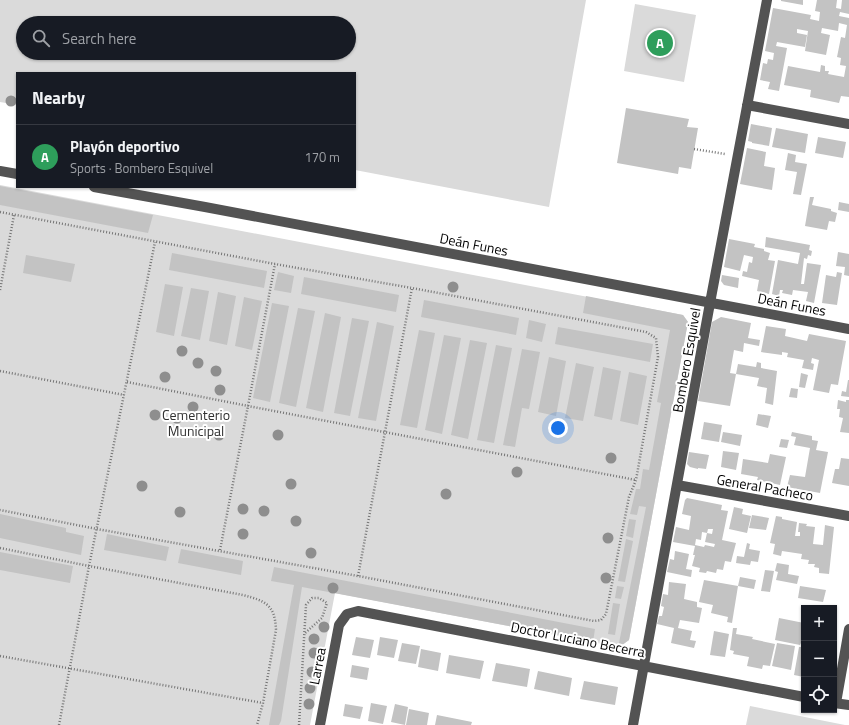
<!DOCTYPE html>
<meta charset="utf-8">
<style>
:root{--surface:#171b24;--page:#242831;--text:#f1f3f6;--muted:#9ea1a6;--line:#363941;--accent:#1a73e8}
body{margin:0;font-family:"Titillium Web",sans-serif;background:var(--page);color:var(--text)}
.controls{position:absolute;right:12px;bottom:12px;display:grid;overflow:hidden;border-radius:0px;box-shadow:0 1px 3px #0004}
.controls button{width:36px;height:36px;display:grid;place-items:center;padding:0;border:0;border-bottom:1px solid var(--line);background:var(--surface);color:var(--text);font:20px sans-serif}
.you{position:absolute;left:558px;top:428px;width:14px;height:14px;margin:-10px;border:3px solid #fff;border-radius:50%;background:#1a73e8;box-shadow:0 0 0 6px #1a73e833}
.badge{display:grid;place-items:center;width:26px;height:26px;border-radius:50%;background:var(--accent);color:#fff;font-size:13px;font-weight:700}
.pin{position:absolute;translate:-50% -50%;border:2px solid #fff;box-shadow:0 1px 4px #0006}
.list{margin:0;padding:0;list-style:none}
h2{display:flex;justify-content:space-between;align-items:center;height:52px;margin:0;padding:0 16px;font-size:17px}
h2 small{font-size:13px;font-weight:400;color:var(--muted)}
.list li{display:grid;grid-template-columns:26px 1fr auto;gap:12px;align-items:center;box-sizing:border-box;height:64px;padding:0 16px;border-top:1px solid var(--line)}
.list b{display:block;font-size:15px;white-space:nowrap}
.list p{margin:0;font-size:13px;white-space:nowrap;color:var(--muted)}
.list em{font-size:13px;font-style:normal;color:var(--muted)}
.icon{flex:none;width:22px;height:22px;fill:none;stroke:currentColor;stroke-width:2;stroke-linecap:round;stroke-linejoin:round}
.map{position:relative;flex:none;width:849px;height:725px;overflow:hidden}
.search{position:absolute;background:var(--surface);box-shadow:0 1px 3px #0004;left:16px;top:16px;width:340px;height:44px;display:flex;align-items:center;gap:10px;box-sizing:border-box;padding:0 14px;border-radius:22px;color:var(--muted);font-size:15px}
.panel{position:absolute;background:var(--surface);box-shadow:0 1px 3px #0004;left:16px;top:72px;width:340px;height:116px;border-radius:0px}
.map>svg:first-child{display:block}
.green{fill:#dadada;fill-rule:evenodd}
.building{fill:#c3c3c3;fill-rule:evenodd}
.lines{fill:none;stroke-linecap:round;stroke-linejoin:round}
.path{stroke:#757575;stroke-width:2.5;stroke-dasharray:1 2;stroke-linecap:butt}
.minor{stroke:#535353;stroke-width:10}
.tree{fill:#8e8e8e}
.labels{text-anchor:middle;dominant-baseline:central;stroke-width:4;stroke-linejoin:round;paint-order:stroke}
.street-label{font-size:14px;fill:#000;stroke:#fff}
.park-label{font-size:14px;fill:#313131;stroke:#fff}
</style>
<div class="map">
<svg width="849" height="725" viewBox="0 0 849 725">
<rect width="100%" height="100%" fill="#fff"/>
<path class="green" d="M 0,0 L 586,0 L 549,207 L 355,170 L 355,73 L 17,73 L 17,105 L 0,102 ZM 23,23 L 349,23 L 349,53 L 23,53 Z
M 635,4 L 696,15 L 684,82 L 624,71 Z
M 0,185 L 683,315 L 688,322 L 629,640 L 618,648 L 593,642 L 335,593 L 310,725 L 0,725 Z
M 750,706 L 845,725 L 746,725 Z"/>
<path class="building" d="M 781,0 L 803,0 L 803,5 L 781,1 Z
M 817,0 L 837,0 L 836,8 L 841,9 L 842,0 L 849,0 L 849,14 L 840,12 L 839,16 L 849,18 L 849,97 L 841,96 L 839,103 L 810,97 L 811,90 L 784,85 L 788,66 L 820,72 L 821,65 L 825,66 L 825,71 L 829,71 L 828,74 L 844,77 L 846,66 L 840,65 L 841,58 L 837,57 L 841,37 L 845,38 L 847,25 L 839,23 L 838,31 L 822,28 L 821,33 L 830,35 L 826,55 L 805,51 L 808,31 L 797,29 L 797,33 L 807,35 L 805,47 L 777,42 L 776,46 L 787,48 L 779,91 L 768,89 L 770,82 L 760,80 L 763,63 L 767,64 L 768,59 L 773,60 L 774,53 L 765,51 L 773,8 L 811,15 L 810,19 L 819,21 L 820,12 L 815,11 Z
M 626,108 L 689,119 L 687,127 L 698,128 L 691,169 L 679,167 L 678,174 L 617,163 Z
M 751,124 L 772,128 L 769,146 L 752,143 L 752,142 L 748,141 Z
M 776,128 L 808,134 L 805,153 L 772,147 Z
M 818,137 L 846,142 L 843,158 L 815,153 Z
M 747,148 L 766,152 L 764,166 L 775,168 L 772,190 L 740,184 Z
M 788,153 L 796,155 L 795,162 L 807,164 L 801,195 L 793,194 L 797,172 L 785,170 Z
M 0,186 L 153,215 L 148,233 L 0,205 Z
M 810,197 L 814,197 L 812,205 L 831,209 L 831,211 L 837,213 L 835,222 L 829,221 L 827,230 L 805,226 Z
M 839,202 L 849,204 L 849,212 L 838,210 Z
M 766,237 L 810,245 L 809,250 L 812,251 L 811,256 L 808,255 L 807,259 L 804,258 L 801,284 L 804,284 L 807,263 L 821,265 L 814,303 L 806,301 L 808,292 L 793,290 L 792,295 L 782,293 L 783,290 L 780,290 L 779,296 L 772,294 L 778,260 L 798,264 L 800,253 L 765,247 Z
M 729,239 L 755,244 L 754,247 L 764,249 L 764,251 L 770,253 L 768,260 L 775,261 L 769,294 L 757,291 L 759,280 L 742,276 L 743,271 L 747,272 L 749,262 L 752,263 L 753,257 L 744,255 L 740,271 L 724,267 Z
M 838,252 L 849,254 L 849,276 L 844,275 L 845,267 L 836,266 Z
M 172,253 L 267,271 L 264,288 L 169,270 Z
M 26,255 L 75,264 L 71,282 L 23,273 Z
M 278,272 L 294,276 L 291,293 L 274,290 Z
M 837,272 L 842,273 L 837,305 L 822,303 L 826,275 L 836,277 Z
M 722,275 L 739,278 L 738,288 L 724,285 L 721,281 Z
M 304,277 L 399,295 L 396,312 L 301,294 Z
M 165,284 L 183,287 L 174,336 L 156,332 Z
M 191,288 L 209,291 L 200,340 L 181,336 Z
M 218,292 L 236,296 L 227,345 L 209,341 Z
M 586,296 L 683,315 L 688,322 L 629,640 L 618,648 L 646,507 L 639,506 L 637,515 L 630,514 L 636,489 L 640,489 L 643,469 L 649,470 L 661,403 L 657,402 L 670,330 L 583,313 Z
M 244,297 L 262,301 L 252,350 L 235,346 Z
M 424,300 L 519,318 L 516,335 L 421,317 Z
M 272,303 L 289,306 L 270,402 L 253,398 Z
M 298,308 L 315,311 L 296,407 L 279,403 Z
M 325,313 L 341,317 L 323,412 L 306,408 Z
M 721,317 L 751,323 L 748,338 L 760,340 L 759,346 L 744,343 L 743,352 L 734,350 L 730,373 L 736,374 L 730,406 L 698,401 L 712,322 Z
M 352,318 L 369,321 L 350,416 L 334,413 Z
M 529,320 L 546,324 L 542,342 L 526,338 Z
M 377,322 L 394,326 L 376,421 L 358,418 Z
M 766,326 L 786,329 L 785,336 L 807,341 L 809,334 L 846,341 L 838,385 L 831,384 L 829,393 L 813,390 L 819,360 L 812,358 L 811,363 L 814,364 L 813,370 L 802,368 L 804,360 L 787,357 L 788,353 L 782,352 L 782,355 L 761,352 Z
M 558,327 L 653,344 L 650,362 L 555,344 Z
M 419,330 L 435,333 L 417,428 L 400,425 Z
M 444,335 L 461,338 L 442,434 L 425,430 Z
M 470,340 L 487,343 L 468,439 L 451,435 Z
M 496,345 L 512,348 L 494,443 L 477,440 Z
M 522,349 L 540,352 L 529,409 L 522,408 L 515,447 L 503,445 Z
M 549,357 L 566,361 L 556,416 L 538,412 Z
M 757,362 L 761,363 L 761,368 L 777,371 L 773,405 L 765,403 L 767,388 L 757,386 L 759,378 L 736,374 L 738,364 L 756,367 Z
M 576,363 L 594,367 L 583,421 L 565,418 Z
M 603,367 L 621,371 L 612,420 L 594,416 Z
M 629,372 L 647,376 L 638,425 L 620,421 Z
M 801,373 L 808,375 L 805,388 L 799,387 Z
M 848,380 L 849,380 L 849,397 L 841,396 L 842,391 L 846,392 Z
M 791,388 L 798,389 L 797,398 L 789,397 Z
M 838,400 L 846,402 L 846,400 L 849,400 L 849,433 L 840,432 L 843,418 L 839,417 L 840,409 L 837,409 Z
M 758,414 L 771,416 L 768,428 L 756,425 Z
M 704,422 L 722,425 L 719,442 L 701,439 Z
M 723,432 L 742,435 L 740,446 L 721,442 Z
M 792,432 L 812,436 L 812,440 L 818,441 L 816,450 L 828,452 L 820,493 L 787,487 L 790,475 L 805,477 L 810,448 L 794,445 L 796,437 L 791,436 Z
M 781,439 L 789,440 L 787,448 L 779,447 Z
M 723,451 L 739,453 L 736,470 L 721,467 Z
M 689,452 L 709,455 L 706,469 L 698,468 L 698,469 L 690,467 L 687,464 Z
M 770,454 L 786,457 L 780,485 L 757,480 L 758,477 L 741,474 L 743,459 L 768,463 Z
M 841,458 L 849,459 L 849,486 L 832,483 L 835,469 L 839,469 Z
M 687,498 L 722,505 L 721,510 L 728,511 L 722,540 L 736,543 L 731,562 L 725,561 L 723,570 L 717,569 L 716,573 L 707,571 L 706,573 L 699,572 L 700,568 L 692,566 L 695,555 L 693,555 L 695,546 L 673,542 L 676,527 L 689,530 L 691,516 L 682,514 L 685,500 ZM 708,529 L 713,529 L 712,534 L 707,533 L 705,542 L 715,544 L 714,547 L 705,545 L 704,547 L 695,545 L 696,539 L 701,540 L 702,532 L 707,533 Z
M 734,507 L 743,509 L 742,514 L 751,516 L 747,533 L 729,529 Z
M 0,514 L 66,528 L 66,532 L 84,536 L 81,555 L 0,538 Z
M 752,515 L 769,518 L 766,530 L 749,528 Z
M 776,516 L 782,517 L 782,519 L 797,522 L 795,536 L 800,536 L 800,532 L 798,532 L 799,523 L 807,524 L 806,526 L 815,527 L 813,544 L 823,545 L 825,525 L 834,527 L 829,574 L 819,573 L 819,568 L 814,567 L 815,564 L 808,564 L 809,560 L 801,559 L 802,554 L 782,551 L 781,556 L 773,554 L 775,544 L 770,543 Z
M 629,519 L 636,520 L 633,538 L 626,536 Z
M 107,534 L 169,547 L 166,561 L 104,550 Z
M 626,539 L 633,541 L 625,582 L 618,581 Z
M 747,543 L 750,544 L 749,549 L 760,551 L 758,562 L 751,561 L 750,565 L 736,563 L 737,556 L 744,557 Z
M 181,549 L 243,561 L 241,575 L 178,563 Z
M 675,551 L 689,554 L 686,569 L 692,570 L 691,577 L 667,572 L 670,559 L 674,560 Z
M 0,552 L 73,566 L 70,583 L 0,570 Z
M 777,563 L 789,565 L 788,574 L 799,576 L 797,584 L 776,580 L 778,572 L 775,571 Z
M 274,567 L 595,629 L 593,642 L 302,587 L 281,721 L 279,725 L 269,725 L 294,585 L 271,581 Z
M 765,570 L 774,571 L 770,592 L 761,591 Z
M 740,577 L 756,580 L 754,589 L 738,586 Z
M 704,580 L 738,586 L 732,623 L 727,622 L 728,617 L 711,613 L 713,605 L 699,602 Z
M 669,582 L 686,584 L 684,599 L 697,602 L 697,607 L 702,608 L 699,623 L 680,620 L 678,628 L 692,631 L 690,640 L 696,641 L 694,648 L 671,643 L 674,628 L 657,624 L 659,616 L 662,616 L 664,607 L 661,606 L 663,594 L 668,595 Z
M 617,586 L 624,587 L 621,599 L 615,598 Z
M 800,586 L 826,590 L 823,602 L 798,598 Z
M 613,603 L 620,604 L 615,635 L 608,634 Z
M 779,618 L 804,623 L 804,643 L 801,643 L 800,645 L 775,640 Z
M 733,628 L 737,628 L 736,634 L 753,637 L 752,639 L 775,644 L 770,666 L 763,665 L 762,669 L 747,666 L 749,657 L 733,654 L 734,651 L 730,650 Z
M 714,631 L 729,634 L 725,657 L 710,655 Z
M 356,637 L 374,640 L 370,658 L 352,655 Z
M 380,637 L 398,640 L 394,658 L 377,655 Z
M 402,643 L 420,646 L 416,664 L 398,661 Z
M 777,643 L 795,646 L 791,670 L 772,666 Z
M 799,647 L 804,647 L 804,677 L 794,675 Z
M 421,649 L 441,653 L 438,671 L 418,667 Z
M 449,655 L 484,661 L 480,679 L 446,673 Z
M 496,663 L 530,669 L 527,687 L 492,681 Z
M 352,665 L 369,668 L 367,680 L 350,677 Z
M 538,671 L 572,678 L 569,696 L 534,689 Z
M 584,681 L 618,687 L 615,705 L 580,699 Z
M 371,703 L 387,706 L 383,724 L 368,721 Z
M 345,704 L 363,707 L 360,719 L 343,716 Z
M 395,704 L 408,707 L 405,725 L 391,722 Z
M 409,709 L 429,713 L 427,725 L 406,725 Z
M 437,715 L 472,722 L 471,725 L 435,725 Z"/>
<g class="lines">
<path class="path" d="M 694,149 L 725,154
M 0,212 L 275,264 L 412,288 L 646,332 L 656,338 L 658,357 L 636,480 L 629,497 L 606,614 L 601,620 L 594,621 L 358,576 L 97,529 L 0,510
M 0,290 L 14,215
M 0,371 L 124,395
M 127,382 L 248,406 L 636,480
M 0,548 L 89,566 L 243,595 C 265,601 275,604 276,630 L 263,703 L 257,725
M 220,550 L 248,406 L 275,264
M 358,576 L 412,288
M 0,656 L 263,703
M 59,725 L 89,566 L 155,242
M 299,725 L 306,605 L 312,598 L 319,598 L 327,603 L 322,618 L 304,634"/>
<path class="minor" d="M 747,105 L 849,124
M 0,171 L 17,174
M 94,187 L 205,207 L 849,329
M 677,485 L 849,516
M 834,703 L 849,705
M 836,703 L 849,629
M 320,725 L 339,625 L 347,614 L 358,611 L 804,697
M 633,725 L 710,303 L 767,0"/>
</g>
<g class="tree">
<circle cx="11" cy="101" r="5.5"/>
<circle cx="453" cy="287" r="5.5"/>
<circle cx="182" cy="351" r="5.5"/>
<circle cx="198" cy="363" r="5.5"/>
<circle cx="216" cy="371" r="5.5"/>
<circle cx="165" cy="377" r="5.5"/>
<circle cx="220" cy="390" r="5.5"/>
<circle cx="193" cy="407" r="5.5"/>
<circle cx="155" cy="415" r="5.5"/>
<circle cx="177" cy="418" r="5.5"/>
<circle cx="219" cy="435" r="5.5"/>
<circle cx="278" cy="435" r="5.5"/>
<circle cx="611" cy="458" r="5.5"/>
<circle cx="517" cy="472" r="5.5"/>
<circle cx="291" cy="484" r="5.5"/>
<circle cx="142" cy="486" r="5.5"/>
<circle cx="446" cy="494" r="5.5"/>
<circle cx="243" cy="509" r="5.5"/>
<circle cx="264" cy="511" r="5.5"/>
<circle cx="180" cy="512" r="5.5"/>
<circle cx="296" cy="521" r="5.5"/>
<circle cx="243" cy="534" r="5.5"/>
<circle cx="608" cy="538" r="5.5"/>
<circle cx="311" cy="553" r="5.5"/>
<circle cx="606" cy="578" r="5.5"/>
<circle cx="333" cy="588" r="5.5"/>
<circle cx="324" cy="627" r="5.5"/>
<circle cx="314" cy="639" r="5.5"/>
<circle cx="314" cy="653" r="5.5"/>
<circle cx="312" cy="672" r="5.5"/>
<circle cx="310" cy="688" r="5.5"/>
<circle cx="309" cy="704" r="5.5"/>
</g>
<g class="labels">
<g class="street-label">
<text transform="translate(474 244) rotate(11)">Deán Funes</text>
<text transform="translate(792 304) rotate(11)">Deán Funes</text>
<text transform="translate(686 360) rotate(-80)">Bombero Esquivel</text>
<text transform="translate(765 487) rotate(10)">General Pacheco</text>
<text transform="translate(578 639) rotate(11)">Doctor Luciano Becerra</text>
<text transform="translate(317 666) rotate(-79)">Larrea</text>
</g>
<g class="park-label">
<text x="196" y="414">Cementerio<tspan x="196" dy="16">Municipal</tspan></text>
</g>
</g>
</svg>
<div class="controls">
<button>+</button>
<button>−</button>
<button><svg class="icon" aria-label="locate" viewBox="0 0 24 24"><circle cx="12" cy="12" r="6"/><path d="M12 2v4M12 18v4M2 12h4M18 12h4"/></svg></button>
</div>
<div class="you"></div>
<div class="pin badge" style="left:660px;top:43px;background:#2e9e5b">A</div>
<div class="search"><svg class="icon" aria-label="search" viewBox="0 0 24 24"><circle cx="10" cy="10" r="6"/><path d="M15 15l6 6"/></svg>Search here</div>
<section class="panel">
<h2>Nearby<small></small></h2>
<ul class="list">
<li><span class="badge" style="background:#2e9e5b">A</span><div><b>Playón deportivo</b><p>Sports · Bombero Esquivel</p></div><em>170 m</em></li>
</ul>
</section>
</div>
